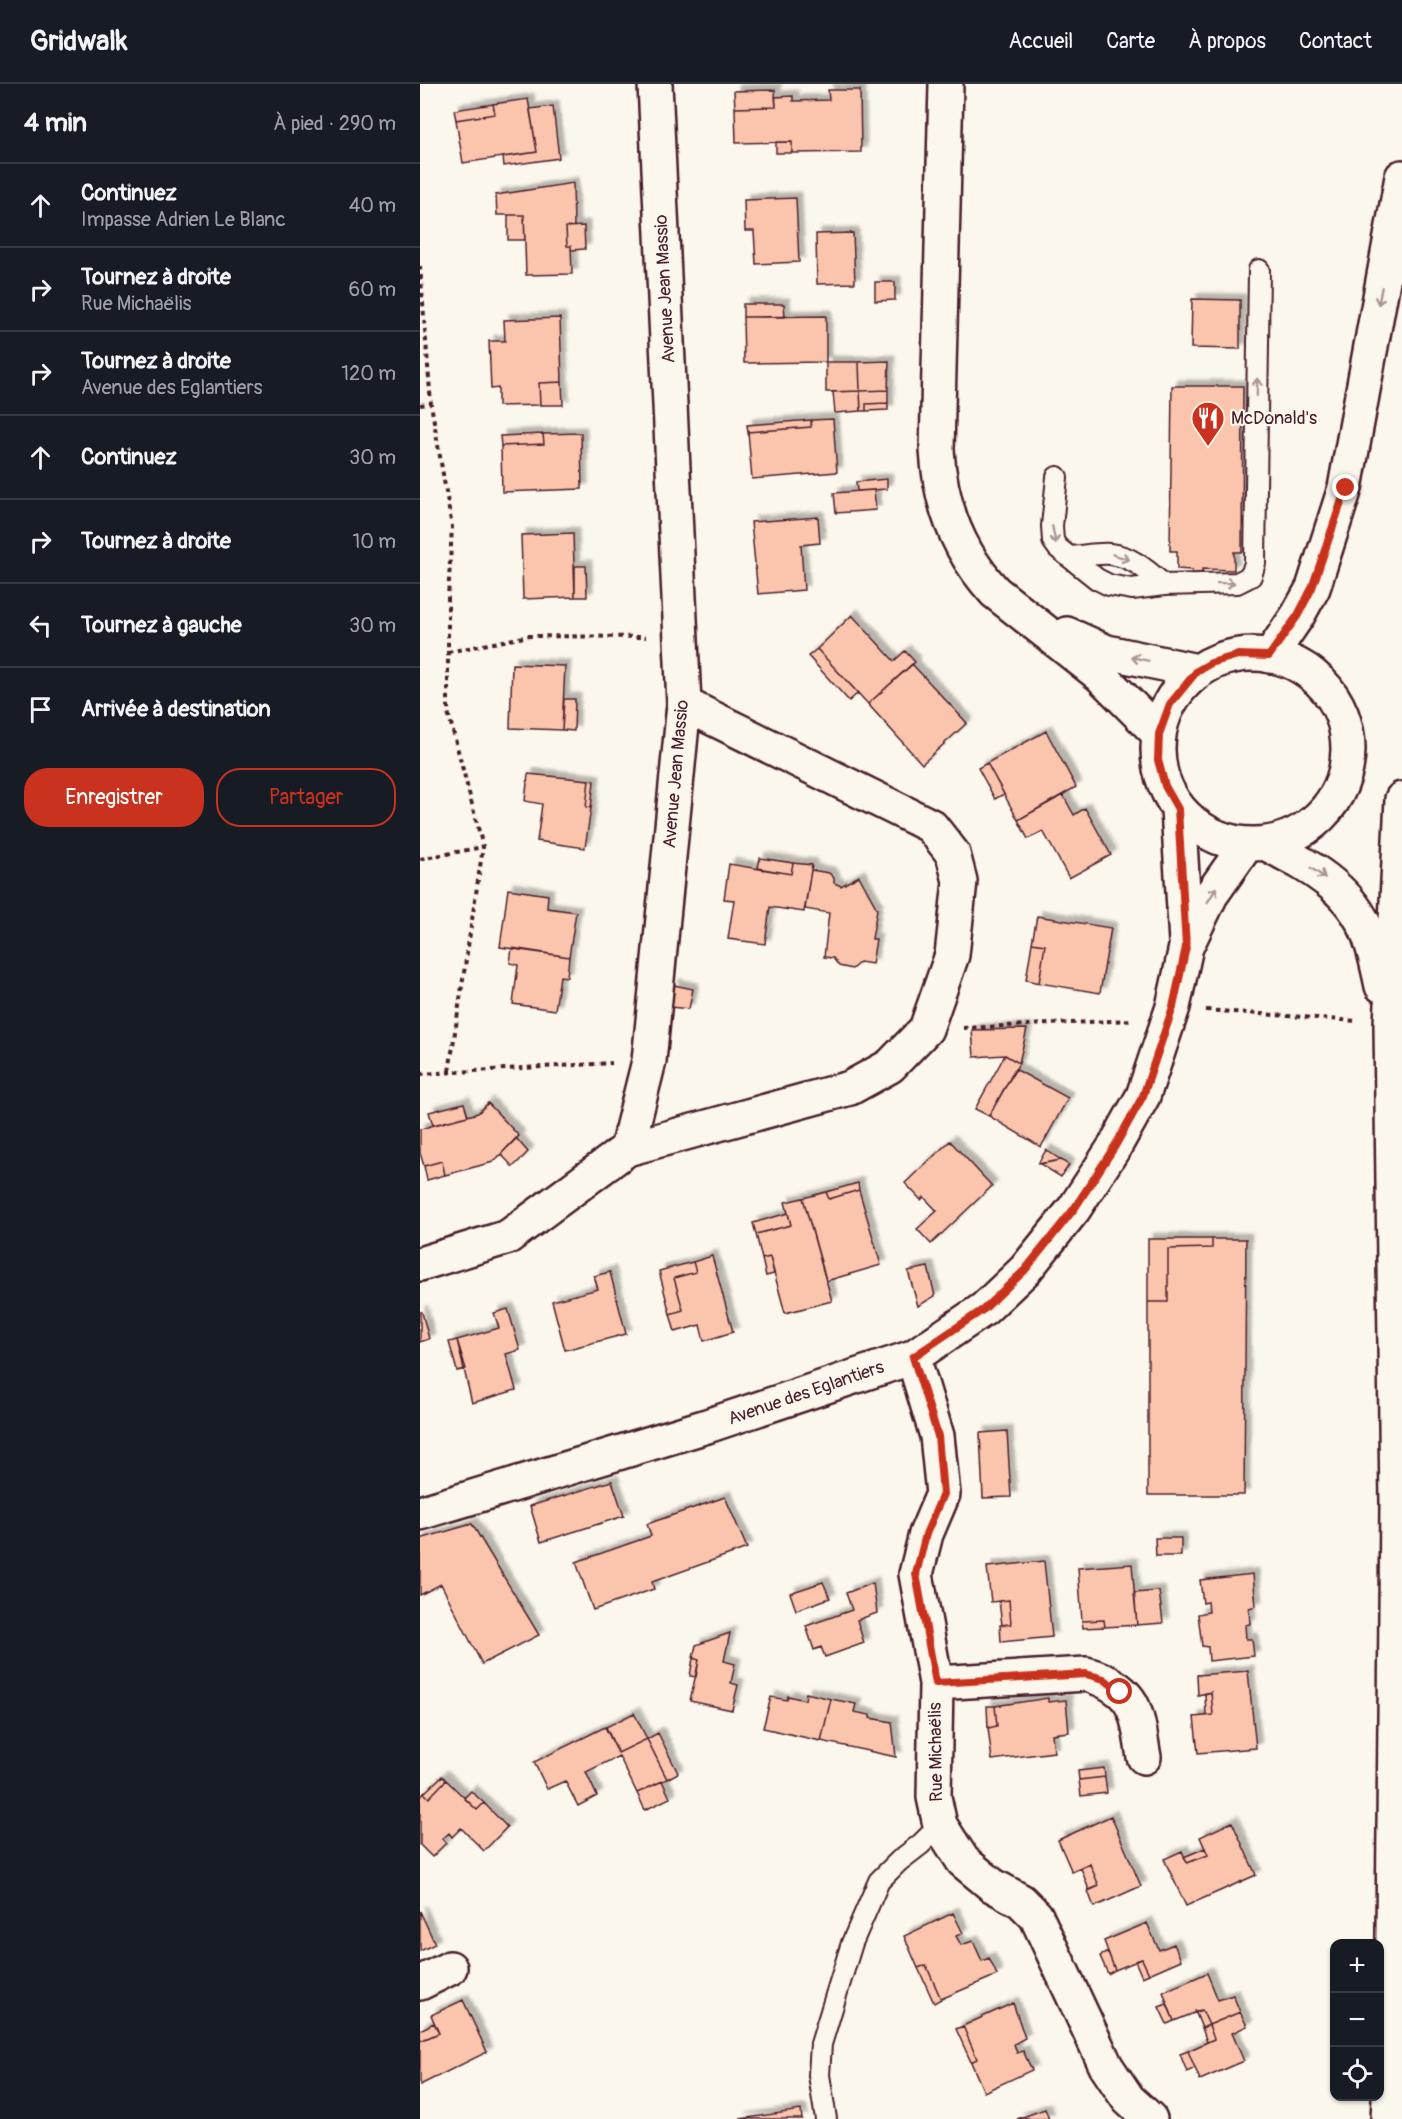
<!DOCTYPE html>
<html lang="fr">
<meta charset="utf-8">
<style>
:root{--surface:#171b24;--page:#242831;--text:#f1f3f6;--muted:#9ea1a6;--line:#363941;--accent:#c8321e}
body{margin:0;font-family:Pangolin,sans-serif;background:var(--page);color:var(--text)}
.controls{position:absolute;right:18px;bottom:18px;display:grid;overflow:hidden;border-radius:12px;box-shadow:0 2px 4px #0004}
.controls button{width:54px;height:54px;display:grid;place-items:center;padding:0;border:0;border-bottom:2px solid var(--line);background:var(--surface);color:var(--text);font:30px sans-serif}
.stop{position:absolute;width:18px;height:18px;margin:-14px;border:4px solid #c8321e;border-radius:50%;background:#fff}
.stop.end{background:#c8321e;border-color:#fff;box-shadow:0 2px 6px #0008}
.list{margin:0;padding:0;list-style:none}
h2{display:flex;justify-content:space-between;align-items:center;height:78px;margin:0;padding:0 24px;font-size:26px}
h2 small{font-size:20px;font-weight:400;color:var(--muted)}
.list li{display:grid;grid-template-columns:39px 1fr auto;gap:18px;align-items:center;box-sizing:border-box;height:84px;padding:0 24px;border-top:2px solid var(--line)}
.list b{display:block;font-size:22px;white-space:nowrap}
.list p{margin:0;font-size:20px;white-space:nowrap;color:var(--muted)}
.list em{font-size:20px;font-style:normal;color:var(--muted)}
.actions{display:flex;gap:12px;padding:18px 24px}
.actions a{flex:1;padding:14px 0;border:2px solid var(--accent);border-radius:24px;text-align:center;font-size:21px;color:var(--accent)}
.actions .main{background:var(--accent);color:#fff}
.icon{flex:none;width:33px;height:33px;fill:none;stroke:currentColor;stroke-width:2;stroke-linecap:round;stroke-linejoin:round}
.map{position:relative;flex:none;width:982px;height:2035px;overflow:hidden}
header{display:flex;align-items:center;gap:36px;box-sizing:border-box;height:84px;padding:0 30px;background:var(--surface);border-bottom:2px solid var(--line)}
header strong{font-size:28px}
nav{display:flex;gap:33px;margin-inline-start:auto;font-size:21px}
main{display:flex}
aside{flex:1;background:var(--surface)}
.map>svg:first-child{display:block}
.building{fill:#fbc5ad;stroke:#4a1f2b;stroke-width:1.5;filter:url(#shadow)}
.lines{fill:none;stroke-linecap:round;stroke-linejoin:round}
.service-casing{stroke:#4a1f2b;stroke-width:24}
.minor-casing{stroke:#4a1f2b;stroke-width:38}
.tertiary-casing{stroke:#4a1f2b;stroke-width:38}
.primary-casing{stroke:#4a1f2b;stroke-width:38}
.path{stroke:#4a1f2b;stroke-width:4;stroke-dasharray:4.5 4.5;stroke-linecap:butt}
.service{stroke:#fbf7ec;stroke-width:20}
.minor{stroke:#fbf7ec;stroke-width:33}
.tertiary{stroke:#fbf7ec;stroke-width:33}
.primary{stroke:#fbf7ec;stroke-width:33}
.oneway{stroke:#ab9695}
.route{stroke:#c8321e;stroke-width:8}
.labels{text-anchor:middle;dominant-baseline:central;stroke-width:4.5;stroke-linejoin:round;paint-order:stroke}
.street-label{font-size:18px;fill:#4a1f2b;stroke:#fbf7ec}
.poi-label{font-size:18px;fill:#4a1f2b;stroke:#fbf7ec;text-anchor:start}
</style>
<header>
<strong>Gridwalk</strong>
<nav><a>Accueil</a><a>Carte</a><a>À propos</a><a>Contact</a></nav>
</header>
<main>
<aside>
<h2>4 min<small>À pied · 290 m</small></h2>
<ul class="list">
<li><svg class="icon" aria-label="ahead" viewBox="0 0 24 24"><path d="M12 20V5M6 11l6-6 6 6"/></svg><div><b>Continuez</b><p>Impasse Adrien Le Blanc</p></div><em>40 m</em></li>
<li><svg class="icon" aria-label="right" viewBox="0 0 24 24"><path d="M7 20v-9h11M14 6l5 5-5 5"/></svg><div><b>Tournez à droite</b><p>Rue Michaëlis</p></div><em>60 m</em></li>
<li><svg class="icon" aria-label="right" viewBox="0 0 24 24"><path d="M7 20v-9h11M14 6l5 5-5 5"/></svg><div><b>Tournez à droite</b><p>Avenue des Eglantiers</p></div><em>120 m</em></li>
<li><svg class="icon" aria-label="ahead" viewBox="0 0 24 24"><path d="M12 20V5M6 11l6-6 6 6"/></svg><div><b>Continuez</b></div><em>30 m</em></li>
<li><svg class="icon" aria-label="right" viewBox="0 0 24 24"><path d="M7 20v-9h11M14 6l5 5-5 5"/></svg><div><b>Tournez à droite</b></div><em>10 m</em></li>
<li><svg class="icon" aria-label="left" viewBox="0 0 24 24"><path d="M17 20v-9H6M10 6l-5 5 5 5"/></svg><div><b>Tournez à gauche</b></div><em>30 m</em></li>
<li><svg class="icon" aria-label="arrive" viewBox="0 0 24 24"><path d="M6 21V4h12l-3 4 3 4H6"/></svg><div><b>Arrivée à destination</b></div></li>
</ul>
<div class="actions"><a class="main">Enregistrer</a><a>Partager</a></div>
</aside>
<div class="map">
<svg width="982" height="2035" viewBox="0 0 982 2035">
<defs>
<filter id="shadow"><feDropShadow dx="5.5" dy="-5.5" stdDeviation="1.5" flood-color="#0004"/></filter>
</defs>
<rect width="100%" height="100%" fill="#fbf7ec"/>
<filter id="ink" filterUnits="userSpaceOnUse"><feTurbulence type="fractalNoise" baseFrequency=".0167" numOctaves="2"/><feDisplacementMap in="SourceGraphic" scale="12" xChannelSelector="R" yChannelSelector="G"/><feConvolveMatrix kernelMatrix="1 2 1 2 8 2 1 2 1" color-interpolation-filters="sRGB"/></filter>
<g filter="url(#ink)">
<path class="building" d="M 355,6 L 356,23 L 315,24 L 314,7 Z
M 408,6 L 440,6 L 441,68 L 372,69 L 372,58 L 316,59 L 315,24 L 356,23 L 355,13 L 373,12 L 373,17 L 409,16 Z
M 108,15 L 117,68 L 43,79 L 36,36 L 75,30 L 73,20 Z
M 73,20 L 75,30 L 36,36 L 34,26 Z
M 133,22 L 139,74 L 84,82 L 83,73 L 117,68 L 110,25 Z
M 356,58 L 372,58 L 372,69 L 356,69 Z
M 153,99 L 154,143 L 146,143 L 147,162 L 151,162 L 152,190 L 106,191 L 104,131 L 77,131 L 76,111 Z
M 376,114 L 379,178 L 336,180 L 334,147 L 325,147 L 324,116 Z
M 88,131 L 104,131 L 105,156 L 88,156 Z
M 164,142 L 165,165 L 151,166 L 151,162 L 147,162 L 146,143 Z
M 433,149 L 435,199 L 397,200 L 396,150 Z
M 455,198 L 475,198 L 475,216 L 455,217 Z
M 772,215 L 820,216 L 820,265 L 771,264 Z
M 323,220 L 364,220 L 365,233 L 323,233 Z
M 406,232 L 406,278 L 324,279 L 323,233 Z
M 140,234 L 142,298 L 119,299 L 120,321 L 78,322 L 78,304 L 71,305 L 69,257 L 85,257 L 84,236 Z
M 469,277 L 468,306 L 440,307 L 439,278 Z
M 406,278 L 439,278 L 440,307 L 406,308 Z
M 142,298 L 143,321 L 120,321 L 119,299 Z
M 752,302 L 823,302 L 822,468 L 814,468 L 814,486 L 782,485 L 782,491 L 772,491 L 772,486 L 757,485 L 757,467 L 750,467 Z
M 468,306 L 468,319 L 446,320 L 446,327 L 441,327 L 440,307 Z
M 440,307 L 441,327 L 415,329 L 413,308 Z
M 468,319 L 468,326 L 446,327 L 446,320 Z
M 413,335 L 417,388 L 332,395 L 328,348 L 391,343 L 391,336 Z
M 391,336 L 391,343 L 328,348 L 327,341 Z
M 161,349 L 162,405 L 82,408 L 81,362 L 124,360 L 123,350 Z
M 123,350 L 124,360 L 81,362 L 80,352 Z
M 467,395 L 467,405 L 437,407 L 436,398 Z
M 454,406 L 456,426 L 416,429 L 414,409 Z
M 398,433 L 400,459 L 381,461 L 384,506 L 338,510 L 331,438 Z
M 153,449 L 155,513 L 103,515 L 101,451 Z
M 155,482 L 166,482 L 167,513 L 155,513 Z
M 432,531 L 474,577 L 485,567 L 495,578 L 448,620 L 397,565 Z
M 397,565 L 438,609 L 429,617 L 388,572 Z
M 92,580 L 145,582 L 142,646 L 90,644 Z
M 492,580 L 547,639 L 502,680 L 448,620 Z
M 144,615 L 155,615 L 154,647 L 142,646 Z
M 626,647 L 656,703 L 598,736 L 567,679 Z
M 567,679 L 584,710 L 575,715 L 558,684 Z
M 108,690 L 169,696 L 166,723 L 171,724 L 165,764 L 117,757 L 122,720 L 105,717 Z
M 169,696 L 174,697 L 171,724 L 166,723 Z
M 643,711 L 654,731 L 665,724 L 691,771 L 649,794 L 623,747 L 608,755 L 598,736 Z
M 340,774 L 373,779 L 371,790 L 338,784 Z
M 373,779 L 392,781 L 384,828 L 350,823 L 345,860 L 308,855 L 314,816 L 304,815 L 309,780 L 371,790 Z
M 391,786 L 409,789 L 414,794 L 414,799 L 421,802 L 439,792 L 457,825 L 452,855 L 456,855 L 452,880 L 440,878 L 432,885 L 419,882 L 413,874 L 404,873 L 409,829 L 385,825 Z
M 88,805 L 128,811 L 127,824 L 156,828 L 149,873 L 80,863 Z
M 617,832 L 691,844 L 680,909 L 619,899 L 625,861 L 612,859 Z
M 612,859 L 625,861 L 619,899 L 606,896 Z
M 92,864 L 149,873 L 147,893 L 140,892 L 135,926 L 93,920 L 98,881 L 90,879 Z
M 254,901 L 273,905 L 269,925 L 251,923 Z
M 607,945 L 599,979 L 585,971 L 554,973 L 552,946 Z
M 585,971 L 599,979 L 569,1032 L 555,1025 Z
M 595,985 L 648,1014 L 621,1063 L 569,1032 Z
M 44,1019 L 48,1032 L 13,1041 L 9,1028 Z
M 68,1019 L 99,1052 L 73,1078 L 25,1091 L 22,1077 L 4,1082 L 0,1069 L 0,1045 L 58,1029 Z
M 96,1054 L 108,1068 L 93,1083 L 81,1070 Z
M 530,1057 L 572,1102 L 511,1160 L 497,1145 L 517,1127 L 504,1113 L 501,1116 L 485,1099 Z
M 626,1066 L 641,1076 L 618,1080 Z
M 641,1076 L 649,1081 L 641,1093 L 620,1080 Z
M 22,1077 L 25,1091 L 7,1096 L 4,1082 Z
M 438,1099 L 439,1106 L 409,1115 L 406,1108 Z
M 439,1106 L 461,1181 L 406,1197 L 383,1114 L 406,1108 L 409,1115 Z
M 383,1114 L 412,1217 L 365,1229 L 350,1173 L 342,1175 L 336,1150 L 371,1141 L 365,1118 Z
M 368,1129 L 371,1141 L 336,1150 L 333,1139 Z
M 728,1155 L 792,1155 L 792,1164 L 748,1165 L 748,1218 L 728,1218 Z
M 792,1155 L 826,1155 L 824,1411 L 728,1411 L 728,1218 L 748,1218 L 748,1165 L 792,1164 Z
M 292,1172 L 313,1248 L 284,1257 L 280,1241 L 255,1248 L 250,1230 L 263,1226 L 254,1194 L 276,1188 L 273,1178 Z
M 350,1173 L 354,1190 L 346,1192 L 342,1175 Z
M 273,1178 L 276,1188 L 254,1194 L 263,1226 L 250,1230 L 239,1187 Z
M 508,1183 L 515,1212 L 498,1222 L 488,1187 Z
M 190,1188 L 206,1250 L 145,1266 L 132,1217 L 178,1205 L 174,1192 Z
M 88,1225 L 100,1266 L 86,1270 L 96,1306 L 52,1319 L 37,1256 L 79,1244 L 74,1229 Z
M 0,1228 L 2,1228 L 9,1255 L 0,1258 Z
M 37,1256 L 46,1285 L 37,1287 L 29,1258 Z
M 587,1347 L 591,1413 L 563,1414 L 560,1349 Z
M 192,1397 L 204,1432 L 121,1458 L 110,1422 Z
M 305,1413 L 327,1464 L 232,1498 L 234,1505 L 173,1526 L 156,1478 L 231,1452 L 227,1440 Z
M 52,1440 L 119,1551 L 62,1580 L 21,1500 L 0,1511 L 0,1455 Z
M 735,1454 L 761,1454 L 761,1472 L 736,1472 Z
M 624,1477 L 632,1553 L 581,1558 L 580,1541 L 591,1540 L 589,1516 L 571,1518 L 567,1483 Z
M 712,1480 L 717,1541 L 685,1543 L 684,1536 L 662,1537 L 658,1484 Z
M 833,1490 L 836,1522 L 829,1524 L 830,1540 L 825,1541 L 826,1555 L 832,1555 L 834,1572 L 789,1577 L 788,1563 L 782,1562 L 778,1530 L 789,1528 L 788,1518 L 783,1519 L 780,1496 Z
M 403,1498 L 410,1514 L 376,1526 L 370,1509 Z
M 453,1499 L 457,1529 L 437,1536 L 444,1559 L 405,1573 L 401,1563 L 394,1566 L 386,1542 L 432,1526 L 426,1509 Z
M 739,1507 L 743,1539 L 717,1541 L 714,1509 Z
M 589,1516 L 591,1540 L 582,1541 L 579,1517 Z
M 684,1536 L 685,1543 L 663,1544 L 662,1537 Z
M 310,1549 L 304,1577 L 315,1580 L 311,1599 L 318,1601 L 312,1626 L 270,1617 L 279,1576 L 273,1574 L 276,1561 Z
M 273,1574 L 279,1576 L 276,1593 L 270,1592 Z
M 828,1587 L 836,1664 L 778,1669 L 774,1633 L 793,1631 L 791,1608 L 778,1611 L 777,1591 Z
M 791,1608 L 793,1631 L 786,1632 L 785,1610 Z
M 386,1609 L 411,1615 L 401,1657 L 343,1644 L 351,1613 L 367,1616 L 368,1612 L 385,1616 Z
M 628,1614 L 628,1618 L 646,1616 L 649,1648 L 632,1650 L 634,1668 L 572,1676 L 568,1644 L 577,1642 L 575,1622 Z
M 411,1615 L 436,1620 L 434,1628 L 450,1631 L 450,1634 L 472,1638 L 476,1673 L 401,1657 Z
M 567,1622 L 575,1622 L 577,1642 L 568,1644 Z
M 214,1629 L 227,1655 L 198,1669 L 186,1643 Z
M 185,1643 L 198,1669 L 227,1655 L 247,1695 L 217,1709 L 199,1672 L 166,1688 L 177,1712 L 158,1722 L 145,1697 L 127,1705 L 114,1678 Z
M 238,1649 L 258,1689 L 247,1695 L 227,1655 Z
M 684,1684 L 685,1693 L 659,1696 L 658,1687 Z
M 22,1692 L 26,1696 L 9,1714 L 4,1709 Z
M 685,1693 L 687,1709 L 661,1712 L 659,1696 Z
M 26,1696 L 57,1726 L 64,1719 L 87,1743 L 64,1767 L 41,1744 L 32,1753 L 29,1749 L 22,1755 L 26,1759 L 12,1773 L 0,1761 L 0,1714 L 4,1709 L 9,1714 Z
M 242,1697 L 250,1714 L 225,1726 L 217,1709 Z
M 51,1707 L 64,1719 L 57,1726 L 44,1714 Z
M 691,1732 L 721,1802 L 674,1823 L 668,1807 L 679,1802 L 670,1780 L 652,1788 L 638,1756 Z
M 812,1738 L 836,1791 L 766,1822 L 744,1775 L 762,1767 L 767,1779 L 788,1771 L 780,1753 Z
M 785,1764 L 788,1771 L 767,1779 L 764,1773 Z
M 670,1780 L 679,1802 L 669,1806 L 661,1784 Z
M 0,1827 L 15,1860 L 0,1867 Z
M 533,1829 L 543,1849 L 536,1852 L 541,1861 L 553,1857 L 562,1877 L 569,1874 L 577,1891 L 521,1915 L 506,1881 L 498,1884 L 484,1852 Z
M 727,1839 L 739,1866 L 754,1860 L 761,1876 L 729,1890 L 722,1875 L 695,1886 L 684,1857 Z
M 688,1868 L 695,1886 L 688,1890 L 680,1872 Z
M 722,1875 L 729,1890 L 722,1893 L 715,1877 Z
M 506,1881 L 521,1915 L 514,1919 L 498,1884 Z
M 787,1889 L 798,1916 L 813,1911 L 820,1928 L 789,1941 L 782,1926 L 754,1937 L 743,1908 Z
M 43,1916 L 67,1968 L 0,2001 L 0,1957 L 19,1949 L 11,1931 Z
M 593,1919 L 605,1954 L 594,1960 L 597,1969 L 603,1967 L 612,1986 L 564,2008 L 551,1978 L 557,1975 L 543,1942 Z
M 747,1920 L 754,1937 L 747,1940 L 739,1923 Z
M 782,1926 L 789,1941 L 782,1944 L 775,1927 Z
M 820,1928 L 827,1942 L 812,1949 L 824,1977 L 780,1996 L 768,1967 L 794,1955 L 789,1941 Z
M 14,1939 L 19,1949 L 0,1957 L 0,1946 Z
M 789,1941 L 794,1955 L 787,1958 L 782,1944 Z
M 543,1942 L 557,1975 L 551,1978 L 536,1945 Z
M 768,1967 L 775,1984 L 767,1988 L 760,1970 Z
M 625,2025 L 629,2035 L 597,2035 Z
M 381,2026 L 382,2035 L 320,2035 Z"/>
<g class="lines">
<defs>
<path id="service" d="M 637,393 L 632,442 L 633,457 L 638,464 L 677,495 L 689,501 L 712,505 L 744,501 L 817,499 L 831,492 L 835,479 L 839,186
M 651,473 C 663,472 678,469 690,470 C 712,472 728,487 744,501
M 406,2035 L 399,1991 L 401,1960 L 432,1859 L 459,1797 L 479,1777 L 501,1760 L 520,1741"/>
<path id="minor" d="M 207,1065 L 430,1004 L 470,982 L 506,945 L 532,871 L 540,797 L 533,770 L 511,742 L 264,620
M 0,1180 L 88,1153 L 207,1065 L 229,977 L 264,620 L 235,0
M 493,1273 L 517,1352 L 523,1410 L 506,1450 L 496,1490 L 516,1599 L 514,1713 L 520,1741 L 543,1777 L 572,1801 L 601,1817 L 616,1832 L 686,1982 L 708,2015 L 730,2035
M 516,1599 L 666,1590 C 684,1595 707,1606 714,1626 C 720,1640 721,1658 724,1673
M 0,1899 L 30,1884"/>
<path id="tertiary" d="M 526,0 L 517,366 C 520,420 538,468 575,508 L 680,591 L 739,650
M 647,550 L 687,568 L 777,587
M738 665a95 95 0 1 1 190 0a95 95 0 1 1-190 0Z
M 758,725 L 766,858
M 0,1429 L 287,1342 L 493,1273 L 564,1225 L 605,1186 L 654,1125 L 695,1062 L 723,1012 L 753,923 L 766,863 L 791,811 L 827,760"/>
<path id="primary" d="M 850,572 L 878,531 L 893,504 L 925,404 L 982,93
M 847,760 C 892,784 937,807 952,861 C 956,874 959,888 962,902
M 968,2035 L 972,1957 L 977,1420 L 971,940 L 982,715"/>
</defs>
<use href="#service" class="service-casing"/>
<use href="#minor" class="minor-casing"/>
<use href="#tertiary" class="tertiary-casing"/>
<use href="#primary" class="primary-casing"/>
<path class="path" d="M 0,182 L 11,320 L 32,443 L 28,514 L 28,628 L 63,763 L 29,988
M 0,321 L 11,320
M 28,568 L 109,552 L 226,553
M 0,775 L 63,763
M 786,926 L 937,937
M 543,944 L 712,936
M 0,990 L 192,979"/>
<use href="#service" class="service"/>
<use href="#minor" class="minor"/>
<use href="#tertiary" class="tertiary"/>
<use href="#primary" class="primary"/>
</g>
<defs><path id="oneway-shaft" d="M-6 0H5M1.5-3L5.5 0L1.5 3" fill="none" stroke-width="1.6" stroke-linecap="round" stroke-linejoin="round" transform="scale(1.5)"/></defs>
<g class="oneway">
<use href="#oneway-shaft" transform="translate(960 212) rotate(101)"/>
<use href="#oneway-shaft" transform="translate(837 303) rotate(-89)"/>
<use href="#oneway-shaft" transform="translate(634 451) rotate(79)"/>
<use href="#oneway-shaft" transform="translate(701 473) rotate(17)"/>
<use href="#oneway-shaft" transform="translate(806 499) rotate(-1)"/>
<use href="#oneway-shaft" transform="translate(720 575) rotate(-168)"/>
<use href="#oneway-shaft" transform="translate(898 789) rotate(35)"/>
<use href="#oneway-shaft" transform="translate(792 811) rotate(-59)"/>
</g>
</g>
<g class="lines" filter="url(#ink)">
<path class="route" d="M 700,1608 L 684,1595 L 666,1590 L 516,1599 L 496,1490 L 506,1450 L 523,1410 L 518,1352 L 493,1273 L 564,1225 L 605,1186 L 654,1125 L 695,1062 L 723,1012 L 753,923 L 766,863 L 758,725 L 745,702 L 738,676 L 739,650 L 750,620 L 777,587 L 791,579 L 818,571 L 849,572 L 878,531 L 892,504 L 926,404"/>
</g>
<defs>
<symbol id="restaurant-pin" viewBox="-11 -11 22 30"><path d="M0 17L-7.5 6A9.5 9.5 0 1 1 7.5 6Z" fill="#c8321e" stroke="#fbf7ec"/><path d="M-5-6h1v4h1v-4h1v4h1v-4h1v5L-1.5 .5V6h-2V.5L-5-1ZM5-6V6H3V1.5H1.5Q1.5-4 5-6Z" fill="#fff"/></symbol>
</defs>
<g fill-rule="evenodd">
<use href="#restaurant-pin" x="769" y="315" width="38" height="52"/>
</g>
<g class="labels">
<g class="street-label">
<text transform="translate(245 205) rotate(-93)">Avenue Jean Massio</text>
<text transform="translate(256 690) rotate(-85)">Avenue Jean Massio</text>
<text transform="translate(386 1309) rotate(-19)">Avenue des Eglantiers</text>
<text transform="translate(516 1668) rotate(-91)">Rue Michaëlis</text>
</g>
<g class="poi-label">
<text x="811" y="334">McDonald's</text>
</g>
</g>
</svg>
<div class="controls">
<button>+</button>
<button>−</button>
<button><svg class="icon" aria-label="locate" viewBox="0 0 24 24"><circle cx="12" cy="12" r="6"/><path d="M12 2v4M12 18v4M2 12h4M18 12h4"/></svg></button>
</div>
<div class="stop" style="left:700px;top:1608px"></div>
<div class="stop end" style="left:926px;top:404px"></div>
</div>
</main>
